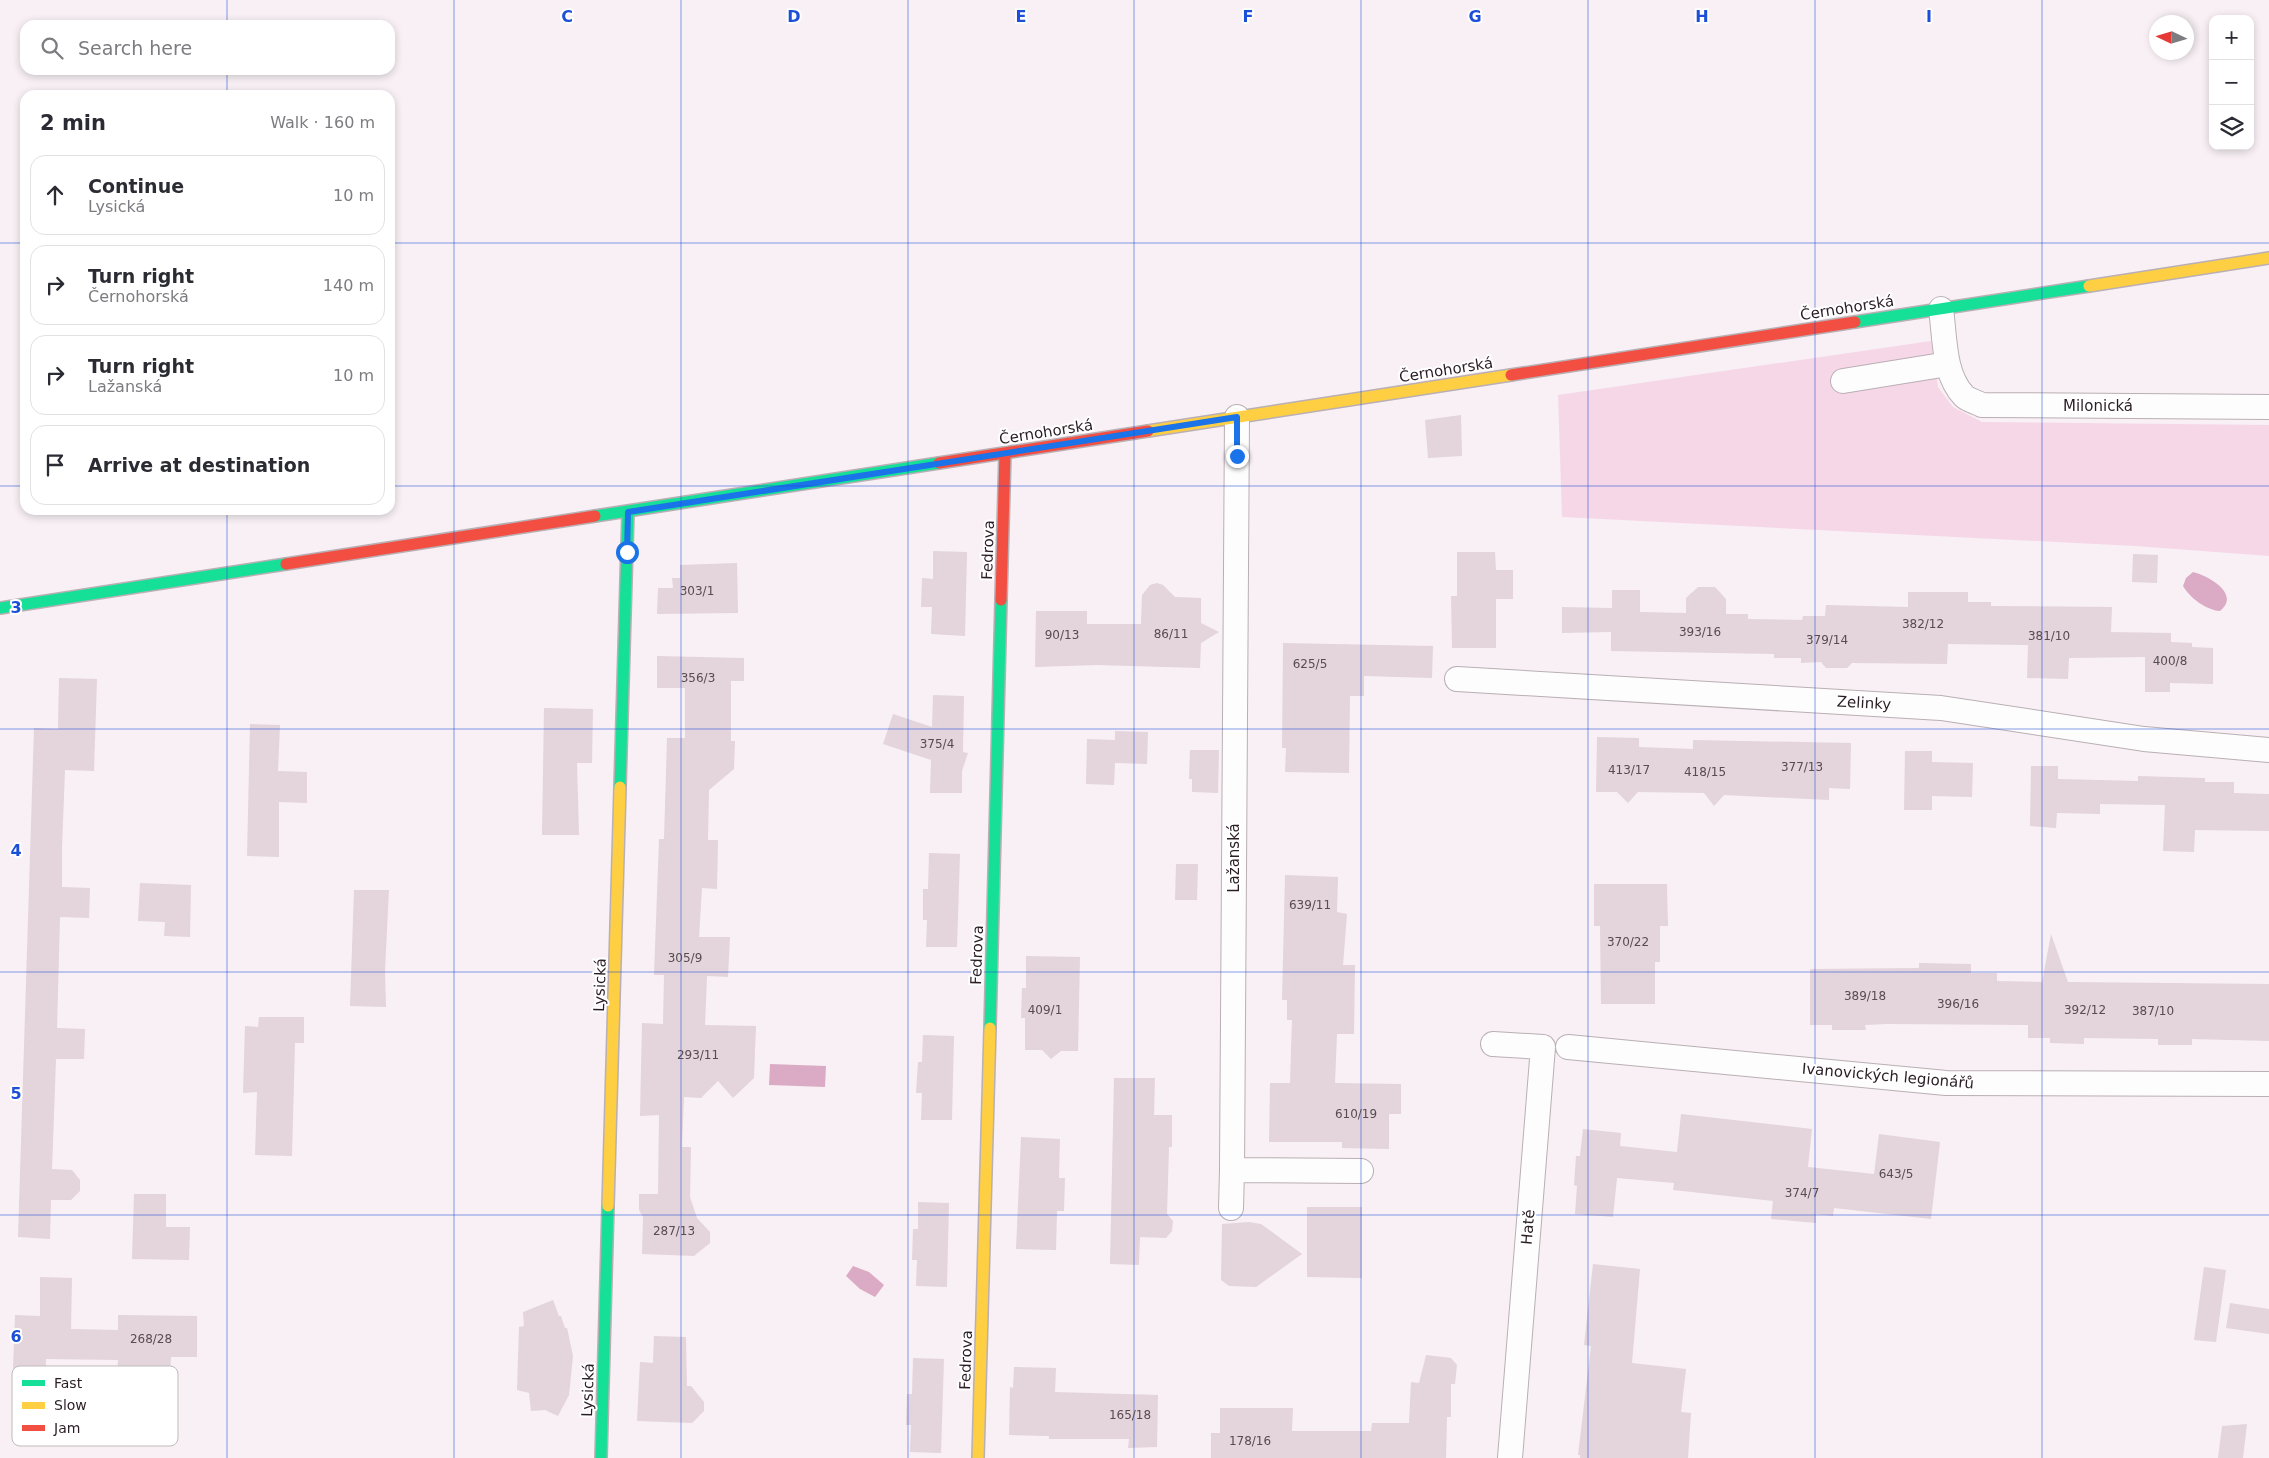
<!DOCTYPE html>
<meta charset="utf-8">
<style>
:root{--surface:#fff;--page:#f7f7f7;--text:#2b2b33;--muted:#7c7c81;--line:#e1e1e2}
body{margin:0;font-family:"DejaVu Sans",sans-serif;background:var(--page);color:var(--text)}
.controls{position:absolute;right:15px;top:15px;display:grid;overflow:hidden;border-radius:10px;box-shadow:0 2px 8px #0003}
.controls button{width:45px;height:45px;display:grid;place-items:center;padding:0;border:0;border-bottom:1px solid var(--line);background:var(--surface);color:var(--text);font:25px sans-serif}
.compass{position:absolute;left:2149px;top:15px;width:45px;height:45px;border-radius:50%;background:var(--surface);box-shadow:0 2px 8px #0003;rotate:274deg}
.stop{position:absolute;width:15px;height:15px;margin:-11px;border:4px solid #1a73e8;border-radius:50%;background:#fff}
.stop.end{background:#1a73e8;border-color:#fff;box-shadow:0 1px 5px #0008}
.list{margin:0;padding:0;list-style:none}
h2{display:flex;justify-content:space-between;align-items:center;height:65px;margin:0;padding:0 20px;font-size:21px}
h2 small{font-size:16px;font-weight:400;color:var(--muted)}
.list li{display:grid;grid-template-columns:32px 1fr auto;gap:15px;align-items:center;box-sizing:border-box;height:80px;margin:0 10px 10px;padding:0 10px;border:1px solid var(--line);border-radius:15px}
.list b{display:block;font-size:19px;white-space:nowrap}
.list p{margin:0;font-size:16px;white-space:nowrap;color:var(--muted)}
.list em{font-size:16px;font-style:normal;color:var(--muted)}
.icon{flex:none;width:28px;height:28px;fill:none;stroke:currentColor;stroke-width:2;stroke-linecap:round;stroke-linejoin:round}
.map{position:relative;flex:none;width:2269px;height:1458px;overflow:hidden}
.search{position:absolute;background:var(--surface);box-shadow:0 2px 8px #0003;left:20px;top:20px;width:375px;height:55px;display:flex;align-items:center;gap:12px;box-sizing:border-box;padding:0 18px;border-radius:15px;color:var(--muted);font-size:19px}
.panel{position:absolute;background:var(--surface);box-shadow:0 2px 8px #0003;left:20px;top:90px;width:375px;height:425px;border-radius:15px}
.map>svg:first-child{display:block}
.green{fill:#f6d7e7}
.water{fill:#dbabc5}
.building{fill:#e4d4dc}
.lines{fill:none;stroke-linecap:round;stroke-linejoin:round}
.street-casing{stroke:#b9afb4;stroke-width:26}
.fast-casing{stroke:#b9afb4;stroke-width:14}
.slow-casing{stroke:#b9afb4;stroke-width:14}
.jam-casing{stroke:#b9afb4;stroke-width:14}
.street{stroke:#fefdfd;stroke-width:24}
.fast{stroke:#16e098;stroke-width:11}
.slow{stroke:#ffcf43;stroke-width:11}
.jam{stroke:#f24e42;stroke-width:11}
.route{stroke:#1a73e8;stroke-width:6}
.grid{fill:none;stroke:#1d4ed8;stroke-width:1;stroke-opacity:0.55}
.labels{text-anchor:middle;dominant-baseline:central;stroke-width:4;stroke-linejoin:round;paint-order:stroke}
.number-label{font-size:12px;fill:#584b52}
.street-label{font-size:15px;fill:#2a1d24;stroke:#fff}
.key{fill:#fff;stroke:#bfbbbd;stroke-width:1}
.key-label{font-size:14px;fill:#2a1d24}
.grid-label{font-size:16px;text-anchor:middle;font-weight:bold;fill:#1d4ed8;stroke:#fff;stroke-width:4;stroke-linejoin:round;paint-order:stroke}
</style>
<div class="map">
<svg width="2269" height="1458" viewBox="0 0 2269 1458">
<rect width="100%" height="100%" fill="#f8f0f4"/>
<path class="green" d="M 1931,341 L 1938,387 L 1953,407 L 1982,422 L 2269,425 L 2269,556 L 2135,546 L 1562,517 L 1558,395 Z"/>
<path class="water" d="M 2193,572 C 2209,576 2241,594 2220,611 C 2206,610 2190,598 2183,586 L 2186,578 Z
M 770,1064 L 826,1066 L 825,1087 L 769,1085 Z
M 853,1266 L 869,1272 L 884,1285 L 875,1297 L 860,1289 L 846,1276 Z"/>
<path class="building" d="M 1461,415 L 1462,456 L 1428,458 L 1425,420 Z
M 933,551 L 967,552 L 965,636 L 931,634 L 932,607 L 921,607 L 922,578 L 933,579 Z
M 1457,552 L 1495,552 L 1496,570 L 1513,570 L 1513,599 L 1496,599 L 1496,648 L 1452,648 L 1451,596 L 1457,596 Z
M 2133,554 L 2158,555 L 2157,583 L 2132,582 Z
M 737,563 L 738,613 L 657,614 L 658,588 L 673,588 L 672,578 L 680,578 L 680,565 Z
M 1157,583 L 1163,585 L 1175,597 L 1201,598 L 1201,623 L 1219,632 L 1201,643 L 1200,668 L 1097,665 L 1035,667 L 1036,611 L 1087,611 L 1087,624 L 1141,624 L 1142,595 L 1150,585 Z
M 1698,587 L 1715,587 L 1726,599 L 1726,614 L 1748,614 L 1748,619 L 1802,620 L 1803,616 L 1825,616 L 1826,605 L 1908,607 L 1908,592 L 1968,592 L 1968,602 L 1991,602 L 1991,606 L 2112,607 L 2111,632 L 2171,633 L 2171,642 L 2192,643 L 2192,647 L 2213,648 L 2213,684 L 2170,683 L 2170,692 L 2145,692 L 2145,657 L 2069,658 L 2068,679 L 2027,678 L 2028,645 L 1948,644 L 1947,664 L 1852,663 L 1847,668 L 1826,668 L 1821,662 L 1801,663 L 1801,658 L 1774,658 L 1774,654 L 1611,651 L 1611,632 L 1562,633 L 1562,607 L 1612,608 L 1612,590 L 1640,590 L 1640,612 L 1686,613 L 1686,598 Z
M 1283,643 L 1433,646 L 1432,678 L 1364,676 L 1364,696 L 1350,696 L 1349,773 L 1285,772 L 1286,748 L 1282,748 Z
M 657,656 L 744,658 L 744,681 L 731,681 L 731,741 L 735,741 L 734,769 L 709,790 L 708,840 L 718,840 L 717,889 L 702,888 L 699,937 L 730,937 L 728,977 L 707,976 L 705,1025 L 756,1026 L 754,1078 L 733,1098 L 718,1081 L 701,1098 L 684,1097 L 682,1147 L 691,1147 L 690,1197 L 697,1218 L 710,1232 L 710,1243 L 694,1256 L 642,1254 L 643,1217 L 639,1210 L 639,1194 L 658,1194 L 659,1115 L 640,1116 L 642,1023 L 663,1024 L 664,975 L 654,975 L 659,839 L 664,839 L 667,738 L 685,738 L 685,688 L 657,688 Z
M 59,678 L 97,679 L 94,771 L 65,770 L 62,848 L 62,887 L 90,888 L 89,918 L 60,917 L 57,1028 L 85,1029 L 84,1059 L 56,1059 L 52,1169 L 72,1170 L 80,1180 L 80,1191 L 71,1200 L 51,1200 L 50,1239 L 18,1237 L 34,728 L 58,729 Z
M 933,695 L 964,696 L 963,752 L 968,753 L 962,771 L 962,793 L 930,793 L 931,760 L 883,744 L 893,714 L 932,727 Z
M 544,708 L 593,709 L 592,763 L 577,763 L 579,835 L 542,835 Z
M 250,724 L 280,725 L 278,771 L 307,772 L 307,803 L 279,802 L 279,857 L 247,856 Z
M 1115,731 L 1148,732 L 1147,764 L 1115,763 L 1114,785 L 1086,784 L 1087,739 L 1115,740 Z
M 1597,737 L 1639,738 L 1639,747 L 1693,749 L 1693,740 L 1851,743 L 1850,789 L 1829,788 L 1829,800 L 1724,795 L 1714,806 L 1704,793 L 1638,792 L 1628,803 L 1617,792 L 1596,792 Z
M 1190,750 L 1219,750 L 1218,793 L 1192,792 L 1192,779 L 1189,779 Z
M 1905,751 L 1932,751 L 1932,762 L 1973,763 L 1972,797 L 1932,796 L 1932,810 L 1904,810 Z
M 2031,766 L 2058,766 L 2058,779 L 2138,781 L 2138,776 L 2205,778 L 2205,782 L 2234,782 L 2234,793 L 2269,794 L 2269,831 L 2195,830 L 2194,852 L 2163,851 L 2165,805 L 2100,804 L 2100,814 L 2057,813 L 2056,828 L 2030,826 Z
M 929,853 L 960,854 L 957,947 L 926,947 L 927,920 L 923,920 L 923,889 L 928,889 Z
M 1176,864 L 1198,864 L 1197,900 L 1175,900 Z
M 1285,875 L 1338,877 L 1337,912 L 1347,914 L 1343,965 L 1355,965 L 1354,1034 L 1337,1034 L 1335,1083 L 1401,1084 L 1401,1114 L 1389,1114 L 1389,1149 L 1342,1148 L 1342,1142 L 1269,1142 L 1270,1083 L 1290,1083 L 1292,1020 L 1287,1020 L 1287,1000 L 1282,1000 Z
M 140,883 L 191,885 L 190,937 L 164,936 L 165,922 L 138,921 Z
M 1594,884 L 1667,884 L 1668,926 L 1660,926 L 1660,962 L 1655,962 L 1655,1004 L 1601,1004 L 1600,926 L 1594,926 Z
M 354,890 L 389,890 L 385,970 L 386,1007 L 350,1006 Z
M 2051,934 L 2068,982 L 2269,984 L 2269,1041 L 2192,1039 L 2192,1045 L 2158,1045 L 2158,1039 L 2084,1038 L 2084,1044 L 2050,1043 L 2050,1038 L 2028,1038 L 2028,1025 L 1887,1024 L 1865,1025 L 1866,1030 L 1832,1030 L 1832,1025 L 1810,1025 L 1810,969 L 1919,968 L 1919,963 L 1971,964 L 1971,973 L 1997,973 L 1997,981 L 2042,982 Z
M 1026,956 L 1080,957 L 1078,1051 L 1061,1051 L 1051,1059 L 1042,1050 L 1025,1050 L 1025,1018 L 1021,1018 L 1022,988 L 1026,988 Z
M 259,1017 L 304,1017 L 304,1043 L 295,1043 L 292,1156 L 255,1155 L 257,1092 L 243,1093 L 245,1026 L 258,1027 Z
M 923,1035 L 954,1036 L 952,1120 L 921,1120 L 922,1093 L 916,1093 L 918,1062 L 922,1062 Z
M 1114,1078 L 1155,1078 L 1154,1115 L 1172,1115 L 1172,1147 L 1169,1147 L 1167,1214 L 1173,1221 L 1172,1231 L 1166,1238 L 1140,1237 L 1139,1265 L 1110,1264 Z
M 1681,1114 L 1812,1129 L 1808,1167 L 1874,1174 L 1879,1134 L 1940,1142 L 1931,1219 L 1834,1208 L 1833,1216 L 1816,1214 L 1816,1223 L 1771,1219 L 1773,1201 L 1673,1190 L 1674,1183 L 1617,1178 L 1613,1217 L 1575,1214 L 1577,1186 L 1574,1185 L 1576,1156 L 1580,1156 L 1583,1129 L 1621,1133 L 1620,1146 L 1677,1152 Z
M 1021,1137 L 1060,1139 L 1059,1178 L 1065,1178 L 1064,1211 L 1057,1211 L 1056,1250 L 1016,1249 Z
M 134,1194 L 166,1194 L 166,1227 L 190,1227 L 189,1260 L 132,1259 Z
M 918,1202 L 949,1203 L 947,1287 L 916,1286 L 917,1260 L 912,1260 L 913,1229 L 918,1229 Z
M 1307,1207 L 1362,1207 L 1362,1278 L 1307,1277 Z
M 1249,1222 L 1261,1224 L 1302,1254 L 1256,1287 L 1229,1286 L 1221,1280 L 1222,1224 Z
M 1593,1264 L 1640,1269 L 1632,1363 L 1686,1369 L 1681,1412 L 1691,1413 L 1688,1458 L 1580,1458 L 1580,1455 L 1578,1455 L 1591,1346 L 1584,1345 Z
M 2204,1267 L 2226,1270 L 2216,1342 L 2194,1340 Z
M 40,1277 L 72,1278 L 71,1329 L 118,1330 L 118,1315 L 197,1316 L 197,1357 L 171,1357 L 170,1376 L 117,1375 L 118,1360 L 46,1359 L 45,1397 L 12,1396 L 15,1315 L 40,1316 Z
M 553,1300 L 559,1316 L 561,1316 L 565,1328 L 567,1328 L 573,1356 L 569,1395 L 558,1416 L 545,1410 L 531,1411 L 529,1393 L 517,1390 L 519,1327 L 524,1326 L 523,1312 Z
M 2230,1303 L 2269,1309 L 2269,1334 L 2226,1328 Z
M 654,1336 L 686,1337 L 687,1386 L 691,1386 L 704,1402 L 704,1411 L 692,1423 L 637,1421 L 640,1362 L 653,1363 Z
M 1426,1355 L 1451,1358 L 1457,1365 L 1455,1384 L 1451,1384 L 1451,1417 L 1447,1417 L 1446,1458 L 1211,1458 L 1211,1433 L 1220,1433 L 1220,1408 L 1293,1408 L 1292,1431 L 1371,1431 L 1372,1423 L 1409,1423 L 1411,1382 L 1419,1383 Z
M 913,1358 L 944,1359 L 941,1453 L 910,1452 L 911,1425 L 906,1425 L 907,1394 L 912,1394 Z
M 1014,1367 L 1056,1368 L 1055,1392 L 1158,1395 L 1157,1447 L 1128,1448 L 1129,1439 L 1049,1439 L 1049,1436 L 1009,1435 L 1010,1387 L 1013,1388 Z
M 2247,1424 L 2243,1458 L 2218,1458 L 2222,1426 Z"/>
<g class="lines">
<defs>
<path id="street" d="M 1941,309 C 1945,337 1943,374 1964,396 C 1968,400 1976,402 1982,405 L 2269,407
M 1843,381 L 1948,364
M 1237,417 L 1232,1170 L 1361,1171
M 1457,679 L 1941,708 L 2144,739 L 2269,750
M 1493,1044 L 1543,1047 L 1510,1458
M 1568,1047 L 1946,1083 L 2269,1084
M 1231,1208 L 1232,1170"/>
<path id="fast" d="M 1855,322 L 2089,286
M 595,516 L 939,463
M 0,608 L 286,564
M 620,787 L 628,512
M 990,1028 L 1001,600
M 601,1458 L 608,1206"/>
<path id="slow" d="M 2089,286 L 2269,258
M 1148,431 L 1511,375
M 608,1206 L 620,787
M 978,1458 L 990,1028"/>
<path id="jam" d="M 1511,375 L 1855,322
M 939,463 L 1148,431
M 286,564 L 595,516
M 1001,600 L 1005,453"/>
</defs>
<use href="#street" class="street-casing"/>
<use href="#fast" class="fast-casing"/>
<use href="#slow" class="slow-casing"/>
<use href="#jam" class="jam-casing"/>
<use href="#street" class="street"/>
<use href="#fast" class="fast"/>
<use href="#slow" class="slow"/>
<use href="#jam" class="jam"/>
</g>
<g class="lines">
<path class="route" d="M 627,552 L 628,512 L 1237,417 L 1237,456"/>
</g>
<path class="grid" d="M 227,0 L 227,25M 454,0 L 454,1458M 681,0 L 681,1458M 908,0 L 908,1458M 1134,0 L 1134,1458M 1361,0 L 1361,1458M 1588,0 L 1588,1458M 1815,0 L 1815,1458M 2042,0 L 2042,1458M 227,70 L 227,95M 0,243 L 25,243M 390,243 L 2269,243M 0,486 L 25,486M 390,486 L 2269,486M 227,510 L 227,1458M 0,729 L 2269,729M 0,972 L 2269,972M 0,1215 L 2269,1215"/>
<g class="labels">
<g class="number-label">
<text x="697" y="591">303/1</text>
<text x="1923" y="624">382/12</text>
<text x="1700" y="632">393/16</text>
<text x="1171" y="634">86/11</text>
<text x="1062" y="635">90/13</text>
<text x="2049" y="636">381/10</text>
<text x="1827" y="640">379/14</text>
<text x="2170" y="661">400/8</text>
<text x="1310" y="664">625/5</text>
<text x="698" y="678">356/3</text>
<text x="937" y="744">375/4</text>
<text x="1802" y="767">377/13</text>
<text x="1629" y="770">413/17</text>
<text x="1705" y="772">418/15</text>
<text x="1310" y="905">639/11</text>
<text x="1628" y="942">370/22</text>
<text x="685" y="958">305/9</text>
<text x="1865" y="996">389/18</text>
<text x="1958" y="1004">396/16</text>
<text x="1045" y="1010">409/1</text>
<text x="2085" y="1010">392/12</text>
<text x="2153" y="1011">387/10</text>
<text x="698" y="1055">293/11</text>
<text x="1356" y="1114">610/19</text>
<text x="1896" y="1174">643/5</text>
<text x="1802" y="1193">374/7</text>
<text x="674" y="1231">287/13</text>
<text x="151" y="1339">268/28</text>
<text x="1130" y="1415">165/18</text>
<text x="1250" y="1441">178/16</text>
</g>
<g class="street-label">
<text transform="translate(1847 308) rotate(-9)">Černohorská</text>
<text transform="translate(1446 370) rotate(-9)">Černohorská</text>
<text x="2098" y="406">Milonická</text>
<text transform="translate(1046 432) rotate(-9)">Černohorská</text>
<text transform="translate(988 550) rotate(-88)">Fedrova</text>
<text transform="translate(1864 703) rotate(3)">Zelinky</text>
<text transform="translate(1234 858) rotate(-90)">Lažanská</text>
<text transform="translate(977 955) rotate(-88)">Fedrova</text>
<text transform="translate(600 985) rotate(-88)">Lysická</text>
<text transform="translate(1888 1076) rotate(5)">Ivanovických legionářů</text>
<text transform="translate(1528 1227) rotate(-85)">Hatě</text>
<text transform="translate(966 1360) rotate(-88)">Fedrova</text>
<text transform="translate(588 1390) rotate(-88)">Lysická</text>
</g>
</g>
<rect x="12" y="1366" width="166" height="80" rx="8" class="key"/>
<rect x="22" y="1380" width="23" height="6" fill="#16e098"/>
<rect x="22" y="1402" width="23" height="7" fill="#ffcf43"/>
<rect x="22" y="1425" width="23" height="6" fill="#f24e42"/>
<g class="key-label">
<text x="54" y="1388">Fast</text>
<text x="54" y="1410">Slow</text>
<text x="54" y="1433">Jam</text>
</g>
<g class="grid-label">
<text x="567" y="22">C</text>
<text x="794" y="22">D</text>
<text x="1021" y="22">E</text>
<text x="1248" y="22">F</text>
<text x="1475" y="22">G</text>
<text x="1702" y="22">H</text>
<text x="1929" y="22">I</text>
<text x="16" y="613">3</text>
<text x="16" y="856">4</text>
<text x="16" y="1099">5</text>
<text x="16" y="1342">6</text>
</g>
</svg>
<div class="controls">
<button>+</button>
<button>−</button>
<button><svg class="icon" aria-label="layers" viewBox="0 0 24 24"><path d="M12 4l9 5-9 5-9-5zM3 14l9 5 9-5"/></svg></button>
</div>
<svg class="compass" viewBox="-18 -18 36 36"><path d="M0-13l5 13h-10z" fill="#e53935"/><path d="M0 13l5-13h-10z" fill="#7c7c81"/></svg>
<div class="stop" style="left:627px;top:552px"></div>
<div class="stop end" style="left:1237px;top:456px"></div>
<div class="search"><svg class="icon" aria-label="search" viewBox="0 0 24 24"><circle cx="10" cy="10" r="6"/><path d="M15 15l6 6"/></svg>Search here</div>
<section class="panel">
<h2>2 min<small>Walk · 160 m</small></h2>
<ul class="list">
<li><svg class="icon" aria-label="ahead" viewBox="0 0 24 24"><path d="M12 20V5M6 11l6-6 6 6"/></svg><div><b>Continue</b><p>Lysická</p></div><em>10 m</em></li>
<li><svg class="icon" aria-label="right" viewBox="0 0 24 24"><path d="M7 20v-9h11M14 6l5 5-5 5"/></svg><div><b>Turn right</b><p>Černohorská</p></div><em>140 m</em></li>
<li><svg class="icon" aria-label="right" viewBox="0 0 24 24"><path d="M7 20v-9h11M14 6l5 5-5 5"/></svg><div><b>Turn right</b><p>Lažanská</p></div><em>10 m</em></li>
<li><svg class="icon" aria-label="arrive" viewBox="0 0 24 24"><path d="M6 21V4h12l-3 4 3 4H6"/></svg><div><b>Arrive at destination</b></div></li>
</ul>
</section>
</div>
